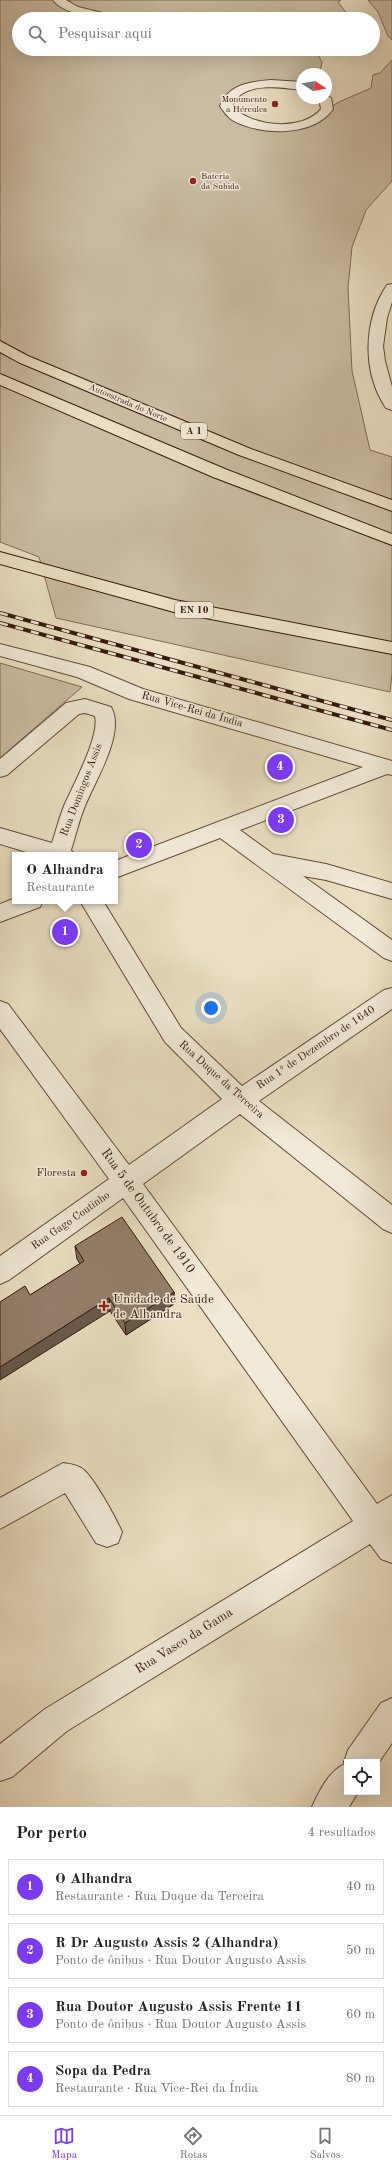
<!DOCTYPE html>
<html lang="pt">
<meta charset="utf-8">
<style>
:root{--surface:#fff;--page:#f2f2f2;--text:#222;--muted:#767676;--line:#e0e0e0;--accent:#7c3aed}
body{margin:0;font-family:"Old Standard TT",serif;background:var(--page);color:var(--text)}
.controls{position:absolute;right:12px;bottom:12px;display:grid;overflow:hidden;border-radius:0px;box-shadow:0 4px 16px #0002}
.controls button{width:36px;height:36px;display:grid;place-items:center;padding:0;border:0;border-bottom:1px solid var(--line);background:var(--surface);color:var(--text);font:20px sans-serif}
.compass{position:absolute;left:296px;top:68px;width:36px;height:36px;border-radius:50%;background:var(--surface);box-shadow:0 4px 16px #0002;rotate:101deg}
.you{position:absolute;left:211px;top:1008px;width:14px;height:14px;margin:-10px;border:3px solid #fff;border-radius:50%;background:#1a73e8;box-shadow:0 0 0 6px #1a73e833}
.badge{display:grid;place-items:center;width:26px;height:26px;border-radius:50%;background:var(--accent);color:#fff;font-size:13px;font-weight:700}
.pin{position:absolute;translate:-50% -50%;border:2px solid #fff;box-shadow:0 1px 4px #0006}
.popup{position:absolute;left:12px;top:852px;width:106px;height:52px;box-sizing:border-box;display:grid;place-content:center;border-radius:0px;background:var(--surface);filter:drop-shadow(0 1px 3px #0005);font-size:13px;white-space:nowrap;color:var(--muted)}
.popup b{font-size:15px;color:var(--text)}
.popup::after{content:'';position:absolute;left:50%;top:100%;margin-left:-8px;border:8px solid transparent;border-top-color:var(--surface)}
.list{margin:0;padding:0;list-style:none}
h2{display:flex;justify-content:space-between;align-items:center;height:52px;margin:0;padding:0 16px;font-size:17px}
h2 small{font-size:13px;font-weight:400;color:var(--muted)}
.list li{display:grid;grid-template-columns:26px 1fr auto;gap:12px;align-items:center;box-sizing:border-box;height:56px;margin:0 8px 8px;padding:0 8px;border:1px solid var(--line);border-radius:0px}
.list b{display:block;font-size:15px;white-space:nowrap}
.list p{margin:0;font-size:13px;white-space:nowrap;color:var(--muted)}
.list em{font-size:13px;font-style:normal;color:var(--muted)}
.icon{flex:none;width:22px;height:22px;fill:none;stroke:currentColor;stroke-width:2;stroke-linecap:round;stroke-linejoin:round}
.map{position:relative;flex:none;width:392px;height:1807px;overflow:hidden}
.search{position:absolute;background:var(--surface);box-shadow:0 4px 16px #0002;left:12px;right:12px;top:12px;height:44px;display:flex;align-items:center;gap:10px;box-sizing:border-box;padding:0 14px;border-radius:22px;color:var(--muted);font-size:15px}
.sheet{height:308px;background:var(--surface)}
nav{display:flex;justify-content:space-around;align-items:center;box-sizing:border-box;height:56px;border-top:1px solid var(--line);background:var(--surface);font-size:11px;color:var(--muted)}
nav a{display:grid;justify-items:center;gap:2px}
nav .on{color:var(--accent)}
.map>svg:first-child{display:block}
.green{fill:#cbbda4;stroke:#806a58}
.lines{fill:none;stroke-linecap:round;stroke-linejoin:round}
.street-casing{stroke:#634a3a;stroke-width:2}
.primary-casing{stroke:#36180c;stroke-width:2}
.highway-casing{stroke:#36180c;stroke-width:2}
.street{fill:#f1ead8;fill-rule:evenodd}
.primary{fill:#eadfc3;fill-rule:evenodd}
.highway{fill:#eadfc3;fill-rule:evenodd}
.rail-casing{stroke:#36180c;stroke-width:4}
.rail{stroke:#f1ead8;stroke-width:2.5;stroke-dasharray:8;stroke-linecap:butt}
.wall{fill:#7f6d5c;stroke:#36180c}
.shaded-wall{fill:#68594b;stroke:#36180c}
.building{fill:#947f6b;stroke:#36180c}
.poi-dot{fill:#8f2418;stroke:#f1ead8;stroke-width:1.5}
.labels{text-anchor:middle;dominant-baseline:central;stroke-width:3;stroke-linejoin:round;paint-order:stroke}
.far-poi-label{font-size:9px;fill:#36180c;stroke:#f1ead8;text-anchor:end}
.far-street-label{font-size:9px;fill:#36180c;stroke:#f1ead8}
.shield{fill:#f1ead8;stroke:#6e5749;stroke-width:1}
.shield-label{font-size:10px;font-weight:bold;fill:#36180c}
.street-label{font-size:11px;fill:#36180c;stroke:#f1ead8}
.poi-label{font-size:11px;fill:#36180c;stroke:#f1ead8;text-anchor:end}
.near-street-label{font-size:13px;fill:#36180c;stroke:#f1ead8}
.near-poi-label{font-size:13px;fill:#36180c;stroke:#f1ead8;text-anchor:start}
</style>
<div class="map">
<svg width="392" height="1807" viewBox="0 0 392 1807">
<rect width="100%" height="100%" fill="#eadfc3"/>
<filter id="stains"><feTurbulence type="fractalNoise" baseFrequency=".005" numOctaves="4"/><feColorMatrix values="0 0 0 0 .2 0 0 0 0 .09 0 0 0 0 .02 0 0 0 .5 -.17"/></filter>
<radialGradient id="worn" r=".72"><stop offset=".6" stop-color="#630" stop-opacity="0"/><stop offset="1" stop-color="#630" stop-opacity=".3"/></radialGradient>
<path class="green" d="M 0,0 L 341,0 L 338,2 L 351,19 L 19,19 L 19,49 L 321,49 L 315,50 L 322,62 L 320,72 L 302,74 L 302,86 L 245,88 L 226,106 L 249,123 L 300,125 L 339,102 L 371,88 L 373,75 L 380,73 L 392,60 L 392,181 L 366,210 L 352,247 L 348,288 L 352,371 L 370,450 L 392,457 L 392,674 L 390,692 L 56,618 L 39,557 L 0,542 Z
M 368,0 L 392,0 L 392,40 L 388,36 L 378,12 Z
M 0,663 L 82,687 L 0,758 Z"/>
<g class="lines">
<defs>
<path id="street" d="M 53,0 L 66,0 L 78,7 L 119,17 L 120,19 C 102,19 65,16 53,0 Z
M 243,14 L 264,15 L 265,19 L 237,19 L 239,15 Z
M 302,14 L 328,16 L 333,19 L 297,19 L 298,15 Z
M 300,49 L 320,49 L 321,50 L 315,53 L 302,51 Z
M 271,80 L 302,82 L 302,90 C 280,87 242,81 232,106 C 251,127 302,132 321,109 L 319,98 L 326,98 L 326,95 L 331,98 L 333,109 C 314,137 260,136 232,120 C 228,117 223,111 220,106 C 229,84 249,82 271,80 Z
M 392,284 L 392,302 L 387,318 L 383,346 L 385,361 L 392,387 L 392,410 L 386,408 C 362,373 363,320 387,285 Z
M 0,644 L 90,667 L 143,689 L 392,761 L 392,775 L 387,774 L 240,830 L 273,854 L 326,864 L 392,883 L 392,899 L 326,880 L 303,876 L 392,940 L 392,961 L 384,958 L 220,838 L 115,878 L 115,861 L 363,767 L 129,699 L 77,677 L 0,656 Z
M 85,699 L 111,707 C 126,732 95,781 85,806 C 79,820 76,835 71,850 L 74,855 L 36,855 L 0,844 L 0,828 L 52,843 C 56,831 59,818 64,806 C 73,785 100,737 95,716 L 85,713 L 79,714 L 7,775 L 0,777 L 0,759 L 66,703 Z
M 15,898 L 15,901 L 43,901 L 40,907 L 0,922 L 0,904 Z
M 80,901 L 103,901 L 181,1028 L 242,1086 L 384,990 L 392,988 L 392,1009 L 259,1101 L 392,1205 L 392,1233 L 383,1229 L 240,1114 L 143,1184 L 377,1504 L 392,1495 L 392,1563 L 381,1559 L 370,1544 L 67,1731 L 12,1777 L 0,1781 L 0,1744 L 45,1709 L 353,1521 L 123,1198 L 9,1280 L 0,1284 L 0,1256 L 109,1179 L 0,1029 L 0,1001 L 8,1004 L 129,1165 L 222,1099 L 165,1042 Z
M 63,1463 C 70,1464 78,1465 84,1470 C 95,1480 116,1518 122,1532 L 118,1543 L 107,1547 L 96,1543 L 65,1493 L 0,1529 L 0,1498 Z
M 392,1698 L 392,1743 L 377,1765 L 377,1762 L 347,1762 L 347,1792 L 358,1792 L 349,1807 L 312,1807 C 319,1791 329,1771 345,1764 L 344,1762 L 348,1750 L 381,1703 Z"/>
<path id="primary" d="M 0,552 L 175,600 L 392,642 L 392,654 L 174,612 L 0,564 Z"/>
<path id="highway" d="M 0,341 L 28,356 L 251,449 L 392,500 L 392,511 L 239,455 L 18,362 L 0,352 Z
M 0,374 L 225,469 L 392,534 L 392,545 L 213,477 L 0,385 Z"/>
</defs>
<use href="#street" class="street-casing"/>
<use href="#primary" class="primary-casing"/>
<use href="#highway" class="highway-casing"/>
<use href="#street" class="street"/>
<use href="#primary" class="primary"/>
<use href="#highway" class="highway"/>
<defs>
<path id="rail" d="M 0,613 L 392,720
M 0,623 L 392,730"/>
</defs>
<use href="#rail" class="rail-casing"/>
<use href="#rail" class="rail"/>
</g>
<path class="wall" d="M 75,1246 L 174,1292 L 174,1304 L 126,1335 L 110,1311 L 30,1295 L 80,1264 L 77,1259 Z"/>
<path class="shaded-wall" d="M 174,1292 L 174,1304 L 126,1335 L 125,1323 Z
M 109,1298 L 110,1311 L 0,1380 L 0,1367 Z"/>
<path class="building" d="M 122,1217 L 174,1292 L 125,1323 L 109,1298 L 0,1367 L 0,1302 L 25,1286 L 30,1295 L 84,1261 L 75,1246 Z"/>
<g class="poi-dot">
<circle cx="275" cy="104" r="4"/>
<circle cx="193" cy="181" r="4"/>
<circle cx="84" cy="1173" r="4"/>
<path d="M102 1300h4v4h4v4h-4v4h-4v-4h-4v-4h4z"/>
</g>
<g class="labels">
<g class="far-poi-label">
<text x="267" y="99">Monumento<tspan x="267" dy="10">a Hércules</tspan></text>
<text x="201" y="176" text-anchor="start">Bateria<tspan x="201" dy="10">da Subida</tspan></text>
</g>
<g class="far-street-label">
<text transform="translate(128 403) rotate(23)">Autoestrada do Norte</text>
</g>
<g class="shield">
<rect x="181" y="423" width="26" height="16" rx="3"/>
<rect x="175" y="602" width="38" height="16" rx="3"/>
</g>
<g class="shield-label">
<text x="194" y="431">A 1</text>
<text x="194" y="610">EN 10</text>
</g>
<g class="street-label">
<text transform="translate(192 710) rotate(16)">Rua Vice-Rei da Índia</text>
<text transform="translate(82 790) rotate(-69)">Rua Domingos Assis</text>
<text transform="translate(316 1048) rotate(-34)">Rua 1º de Dezembro de 1640</text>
<text transform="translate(221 1080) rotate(42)">Rua Duque da Terceira</text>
<text transform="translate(71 1221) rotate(-35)">Rua Gago Coutinho</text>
</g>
<g class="poi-label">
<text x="76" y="1173">Floresta</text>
</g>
<g class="near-street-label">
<text transform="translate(148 1211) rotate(54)">Rua 5 de Outubro de 1910</text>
<text transform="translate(184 1641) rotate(-32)">Rua Vasco da Gama</text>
</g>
<g class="near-poi-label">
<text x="113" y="1299">Unidade de Saúde<tspan x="113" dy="15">de Alhandra</tspan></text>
</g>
</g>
<rect width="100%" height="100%" filter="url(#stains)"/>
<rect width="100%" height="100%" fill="url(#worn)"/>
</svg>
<div class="controls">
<button><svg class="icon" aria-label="locate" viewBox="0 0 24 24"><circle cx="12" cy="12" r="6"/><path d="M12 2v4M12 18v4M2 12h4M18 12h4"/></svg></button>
</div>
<svg class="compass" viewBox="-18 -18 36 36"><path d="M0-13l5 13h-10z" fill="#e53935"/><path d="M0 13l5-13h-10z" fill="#767676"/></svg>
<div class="you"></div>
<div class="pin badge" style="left:65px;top:932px">1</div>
<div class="popup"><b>O Alhandra</b>Restaurante</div>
<div class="pin badge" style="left:139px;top:845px">2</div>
<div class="pin badge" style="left:281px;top:820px">3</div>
<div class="pin badge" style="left:280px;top:767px">4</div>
<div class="search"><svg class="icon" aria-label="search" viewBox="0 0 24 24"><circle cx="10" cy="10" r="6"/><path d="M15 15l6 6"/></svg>Pesquisar aqui</div>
</div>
<section class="sheet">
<h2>Por perto<small>4 resultados</small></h2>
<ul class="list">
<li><span class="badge">1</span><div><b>O Alhandra</b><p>Restaurante · Rua Duque da Terceira</p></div><em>40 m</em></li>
<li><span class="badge">2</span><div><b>R Dr Augusto Assis 2 (Alhandra)</b><p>Ponto de ônibus · Rua Doutor Augusto Assis</p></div><em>50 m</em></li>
<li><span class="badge">3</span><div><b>Rua Doutor Augusto Assis Frente 11</b><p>Ponto de ônibus · Rua Doutor Augusto Assis</p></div><em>60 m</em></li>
<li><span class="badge">4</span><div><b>Sopa da Pedra</b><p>Restaurante · Rua Vice-Rei da Índia</p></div><em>80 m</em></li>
</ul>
</section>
<nav>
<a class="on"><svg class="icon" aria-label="map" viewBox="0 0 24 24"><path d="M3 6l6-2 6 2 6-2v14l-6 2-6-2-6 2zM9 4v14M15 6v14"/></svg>Mapa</a>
<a><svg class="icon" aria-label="directions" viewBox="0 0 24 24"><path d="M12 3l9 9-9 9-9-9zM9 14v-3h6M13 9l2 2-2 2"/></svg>Rotas</a>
<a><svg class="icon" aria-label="saved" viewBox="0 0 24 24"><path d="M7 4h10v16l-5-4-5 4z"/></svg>Salvos</a>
</nav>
